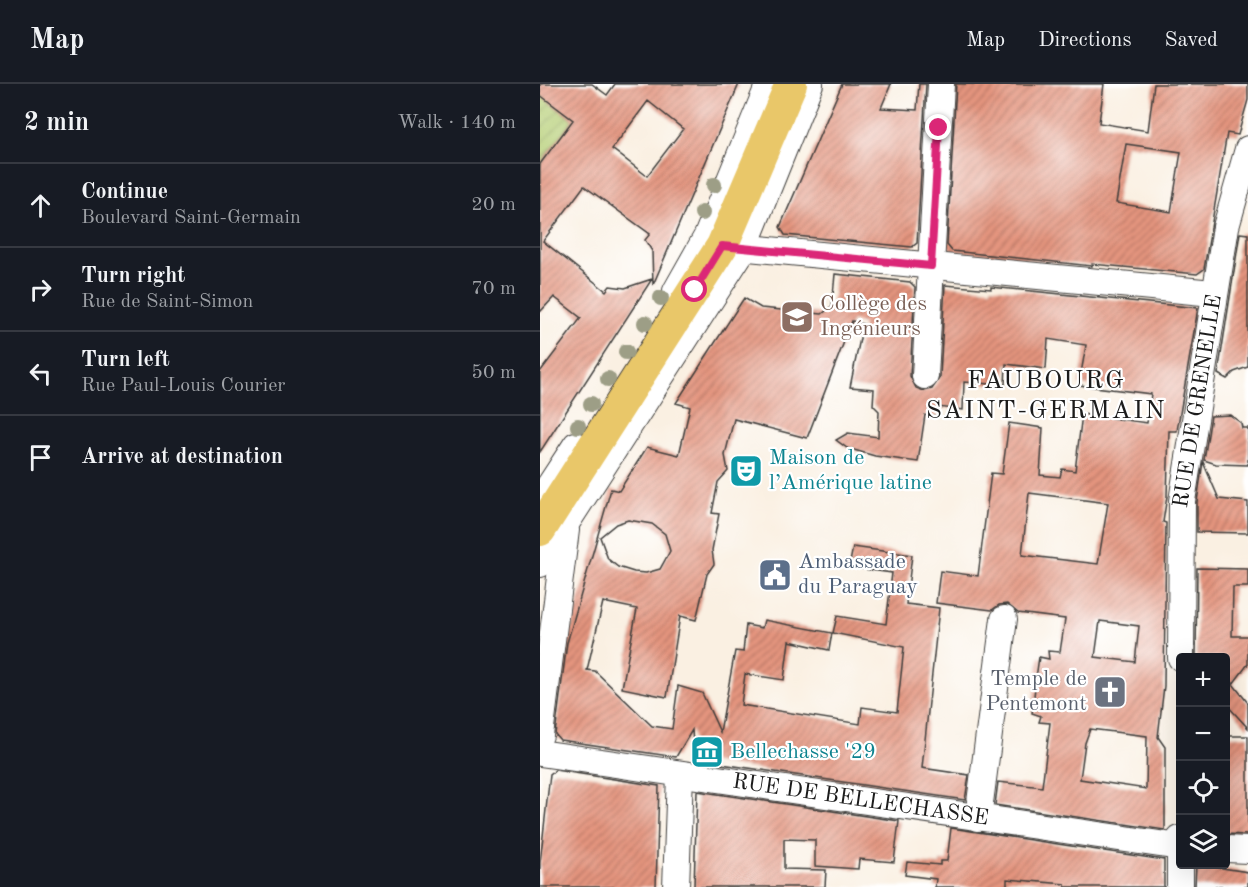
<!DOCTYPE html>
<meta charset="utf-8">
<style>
:root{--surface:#171b24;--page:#20242c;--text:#f1f3f6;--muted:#9ea1a6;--line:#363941}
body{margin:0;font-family:"Old Standard TT",serif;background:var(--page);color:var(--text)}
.controls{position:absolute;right:18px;bottom:18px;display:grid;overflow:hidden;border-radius:6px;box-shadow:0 6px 24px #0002}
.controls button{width:54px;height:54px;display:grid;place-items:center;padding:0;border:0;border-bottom:2px solid var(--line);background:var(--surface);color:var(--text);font:30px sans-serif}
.stop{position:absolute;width:18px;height:18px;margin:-14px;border:4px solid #db2777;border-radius:50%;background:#fff}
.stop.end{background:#db2777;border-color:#fff;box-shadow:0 2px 6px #0008}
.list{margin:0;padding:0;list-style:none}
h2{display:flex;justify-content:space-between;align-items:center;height:78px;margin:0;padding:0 24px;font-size:26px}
h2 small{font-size:20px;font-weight:400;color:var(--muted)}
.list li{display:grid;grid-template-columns:39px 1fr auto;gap:18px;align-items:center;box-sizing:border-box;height:84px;padding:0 24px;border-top:2px solid var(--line)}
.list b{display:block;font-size:22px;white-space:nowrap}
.list p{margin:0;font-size:20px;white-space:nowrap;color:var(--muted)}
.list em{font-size:20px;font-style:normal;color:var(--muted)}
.icon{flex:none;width:33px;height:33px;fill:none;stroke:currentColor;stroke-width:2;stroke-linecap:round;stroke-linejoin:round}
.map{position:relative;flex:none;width:708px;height:803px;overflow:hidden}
header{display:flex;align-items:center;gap:36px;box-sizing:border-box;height:84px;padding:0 30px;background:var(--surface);border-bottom:2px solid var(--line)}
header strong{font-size:28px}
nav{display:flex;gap:33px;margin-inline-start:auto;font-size:21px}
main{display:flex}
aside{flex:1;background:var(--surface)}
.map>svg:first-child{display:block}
.garden{fill:url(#garden-furrows);stroke:#687447;stroke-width:1.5}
.building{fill:url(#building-hatch);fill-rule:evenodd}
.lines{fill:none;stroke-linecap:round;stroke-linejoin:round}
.minor-casing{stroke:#3d3c3a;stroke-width:28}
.major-casing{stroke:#3d3c3a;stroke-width:34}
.minor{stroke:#fff;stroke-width:26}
.major{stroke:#e9c769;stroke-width:32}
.tree{fill:#9d9e86}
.route{stroke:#db2777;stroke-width:8}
.labels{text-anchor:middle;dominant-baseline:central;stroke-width:4.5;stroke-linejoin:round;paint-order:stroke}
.education-label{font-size:22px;fill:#785e54;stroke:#fff;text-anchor:start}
.street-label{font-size:22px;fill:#1c1c1c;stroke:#fff}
.culture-label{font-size:22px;fill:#0d838f;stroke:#fff;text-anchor:start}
.service-label{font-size:22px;fill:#4e5e75;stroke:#fff;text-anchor:start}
.worship-label{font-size:22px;fill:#5b616d;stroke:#fff;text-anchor:end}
.quarter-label{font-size:26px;letter-spacing:1.5px;fill:#1c1c1c;stroke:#fff}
</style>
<header>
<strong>Map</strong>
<nav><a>Map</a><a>Directions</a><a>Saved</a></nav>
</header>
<main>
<aside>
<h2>2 min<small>Walk · 140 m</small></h2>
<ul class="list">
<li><svg class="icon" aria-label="ahead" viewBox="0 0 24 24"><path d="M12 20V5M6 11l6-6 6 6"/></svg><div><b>Continue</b><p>Boulevard Saint-Germain</p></div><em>20 m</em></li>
<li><svg class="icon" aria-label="right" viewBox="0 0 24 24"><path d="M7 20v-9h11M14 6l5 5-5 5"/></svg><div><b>Turn right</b><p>Rue de Saint-Simon</p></div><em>70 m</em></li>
<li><svg class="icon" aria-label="left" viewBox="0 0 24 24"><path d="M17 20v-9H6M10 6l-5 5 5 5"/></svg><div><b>Turn left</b><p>Rue Paul-Louis Courier</p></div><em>50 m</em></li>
<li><svg class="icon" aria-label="arrive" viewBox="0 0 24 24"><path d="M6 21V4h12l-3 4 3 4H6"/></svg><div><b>Arrive at destination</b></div></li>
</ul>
</aside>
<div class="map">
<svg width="708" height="803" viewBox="0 0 708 803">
<defs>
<pattern id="garden-furrows" width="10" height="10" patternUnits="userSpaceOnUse" patternTransform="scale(1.5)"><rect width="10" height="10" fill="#b4cd72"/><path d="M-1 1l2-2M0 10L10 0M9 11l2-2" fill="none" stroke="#9aaf62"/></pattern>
<pattern id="building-hatch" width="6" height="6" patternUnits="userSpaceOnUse" patternTransform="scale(1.5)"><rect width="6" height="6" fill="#e4947e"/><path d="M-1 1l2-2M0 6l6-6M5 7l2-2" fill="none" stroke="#b87866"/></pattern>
</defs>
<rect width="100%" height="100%" fill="#fff"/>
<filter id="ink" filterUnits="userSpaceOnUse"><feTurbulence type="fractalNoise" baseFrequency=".0167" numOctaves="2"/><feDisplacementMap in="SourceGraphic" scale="12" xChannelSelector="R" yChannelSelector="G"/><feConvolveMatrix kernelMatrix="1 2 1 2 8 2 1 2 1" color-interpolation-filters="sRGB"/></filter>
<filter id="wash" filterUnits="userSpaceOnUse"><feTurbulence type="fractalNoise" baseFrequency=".008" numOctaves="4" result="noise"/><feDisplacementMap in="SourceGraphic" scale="24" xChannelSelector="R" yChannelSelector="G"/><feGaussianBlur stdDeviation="1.35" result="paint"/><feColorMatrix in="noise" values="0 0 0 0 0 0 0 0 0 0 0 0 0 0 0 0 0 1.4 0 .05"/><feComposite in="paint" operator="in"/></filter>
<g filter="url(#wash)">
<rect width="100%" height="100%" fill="#faf0e2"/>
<path class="garden" d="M 0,11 L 33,36 L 0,80 Z"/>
<g id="blocks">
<path class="building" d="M 0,0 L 52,0 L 67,11 L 75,0 L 199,0 L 113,201 L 112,167 L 105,156 L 110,150 L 44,102 L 3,157 L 66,207 L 70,202 L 85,204 L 112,195 L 0,368 L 0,288 L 41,234 L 14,213 L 0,228 L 0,80 L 33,36 L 0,11 ZM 108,17 L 143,45 L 107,92 L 72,65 Z
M 302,0 L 351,0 L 341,24 L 377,26 L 379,0 L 386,0 L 377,159 L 372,163 L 245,151 L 240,143 Z
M 416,0 L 564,0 L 559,39 L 608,47 L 614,0 L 708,0 L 708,16 L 698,51 L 687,49 L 664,185 L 657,190 L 552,180 L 552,182 L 412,167 L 407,161 ZM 586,60 L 641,68 L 631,128 L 576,119 Z
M 700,149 L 708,150 L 708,283 L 694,288 L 687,295 L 678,290 Z
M 295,190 L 370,198 L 375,203 L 370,292 L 376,304 L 384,307 L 392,305 L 400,293 L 405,201 L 451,205 L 451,203 L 658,224 L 637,347 L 629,347 L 627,412 L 623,438 L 626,439 L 624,602 L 618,653 L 625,663 L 625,746 L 455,721 L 458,698 L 502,703 L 510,639 L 499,638 L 501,632 L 492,629 L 497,587 L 499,573 L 509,575 L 508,567 L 520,568 L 525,535 L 478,529 L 467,520 L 459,521 L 452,526 L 396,519 L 400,487 L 438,492 L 451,389 L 462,390 L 469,339 L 503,344 L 500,391 L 520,393 L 522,385 L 535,387 L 542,330 L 607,339 L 611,310 L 539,301 L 546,261 L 508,255 L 506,285 L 466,280 L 465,301 L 424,298 L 423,326 L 398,323 L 398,333 L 385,331 L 378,378 L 335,372 L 307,364 L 296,356 L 308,349 L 338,353 L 339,327 L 333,321 L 334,305 L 310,303 L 323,240 L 312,237 L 267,354 L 194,335 L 185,371 L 188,387 L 178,398 L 172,429 L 179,430 L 172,466 L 174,480 L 167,490 L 156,536 L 140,532 L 127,613 L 82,604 L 97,525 L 63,518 L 47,586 L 55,587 L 112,642 L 132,645 L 138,602 L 162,609 L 180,648 L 195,567 L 203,568 L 206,541 L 222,544 L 224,536 L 292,549 L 289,566 L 249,557 L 244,596 L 205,590 L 201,621 L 320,640 L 322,623 L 357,628 L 364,563 L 293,549 L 297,532 L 346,540 L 352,489 L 309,483 L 313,463 L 372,471 L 366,520 L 399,524 L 382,684 L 429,691 L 425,716 L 154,676 L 152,646 L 136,673 L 20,656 L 15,650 L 27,559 L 71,405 L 79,407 L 107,363 L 139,371 L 150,323 L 136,319 L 204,214 L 221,224 L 282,230 L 292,222 ZM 489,409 L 568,419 L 558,480 L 482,471 ZM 88,436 L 112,440 L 125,450 L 130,467 L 120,485 L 106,489 L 94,488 L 78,483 L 68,475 L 60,453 L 76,440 ZM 560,537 L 599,542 L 595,578 L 555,573 ZM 550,645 L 607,652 L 606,705 L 540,695 L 545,659 Z
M 690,331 L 701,339 L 702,344 L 708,344 L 708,381 L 676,380 L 664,376 L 671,332 Z
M 663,378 L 679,415 L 708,418 L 708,449 L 657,448 L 657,418 Z
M 657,484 L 708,485 L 708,503 L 693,503 L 692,552 L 708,552 L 708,580 L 693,600 L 708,619 L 708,644 L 686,620 L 686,573 L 656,573 Z
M 686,652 L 708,652 L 708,751 L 686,750 Z
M 15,686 L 119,702 L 116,803 L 0,803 L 0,779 L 10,690 Z
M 157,707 L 359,737 L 354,778 L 319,775 L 318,785 L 275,782 L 275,756 L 244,755 L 244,785 L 286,786 L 285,803 L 154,803 Z
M 411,744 L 624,776 L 624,803 L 525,803 L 525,800 L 467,795 L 467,803 L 395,803 L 396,795 L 365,791 L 367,778 L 400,781 L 400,777 L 407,777 Z
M 656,780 L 708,788 L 708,803 L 655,803 Z"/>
</g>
</g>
<g filter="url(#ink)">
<use href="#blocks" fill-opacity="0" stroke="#3d3c3a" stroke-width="1.5"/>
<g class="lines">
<defs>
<g id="minor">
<path d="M 188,162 L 673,209"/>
<path d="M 136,207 L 167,152 L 229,0"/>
<path d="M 385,292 L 401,0"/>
<path d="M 0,416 L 36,361"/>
<path d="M 0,480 L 204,164 L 270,0"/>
<path id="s1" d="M 641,574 L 642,417 L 686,143 L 708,65"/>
<path d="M 0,651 L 26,446"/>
<path id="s2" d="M 0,669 L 640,763"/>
<path d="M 438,734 L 464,535"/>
<path d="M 686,765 L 708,766"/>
<path d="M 136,803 L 140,690"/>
<path d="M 640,803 L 640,755"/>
</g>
<path id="major" d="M 0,446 L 182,162 L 251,0"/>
</defs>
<use href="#minor" class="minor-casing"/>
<use href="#major" class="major-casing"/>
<use href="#minor" class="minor"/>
<use href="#major" class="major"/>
</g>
<g class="tree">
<circle cx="174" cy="101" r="8"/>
<circle cx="162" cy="129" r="8"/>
<circle cx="121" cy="214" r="8"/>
<circle cx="105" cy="239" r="8"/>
<circle cx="86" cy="268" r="8"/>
<circle cx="68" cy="295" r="8"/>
<circle cx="51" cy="320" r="8"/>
<circle cx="38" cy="342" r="8"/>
</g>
</g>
<g class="lines" filter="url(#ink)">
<path class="route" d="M 155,206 L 182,162 L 391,182 L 399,44"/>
</g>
<defs>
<symbol id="university-square" viewBox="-11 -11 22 22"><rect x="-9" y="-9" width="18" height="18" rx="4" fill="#8d6e63" stroke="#fff"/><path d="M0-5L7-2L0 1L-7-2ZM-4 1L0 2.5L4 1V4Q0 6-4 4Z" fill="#fff"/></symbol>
<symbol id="theatre-square" viewBox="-11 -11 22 22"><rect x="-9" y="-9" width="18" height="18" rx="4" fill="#0f9aa8" stroke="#fff"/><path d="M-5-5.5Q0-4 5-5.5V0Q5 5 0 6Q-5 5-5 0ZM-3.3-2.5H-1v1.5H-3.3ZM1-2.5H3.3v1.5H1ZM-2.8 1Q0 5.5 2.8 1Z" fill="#fff"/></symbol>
<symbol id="civic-square" viewBox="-11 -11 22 22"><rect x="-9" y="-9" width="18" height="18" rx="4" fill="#5c6f8a" stroke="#fff"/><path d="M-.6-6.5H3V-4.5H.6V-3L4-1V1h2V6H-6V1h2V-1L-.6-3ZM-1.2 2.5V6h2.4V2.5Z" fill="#fff"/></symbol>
<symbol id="church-square" viewBox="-11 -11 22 22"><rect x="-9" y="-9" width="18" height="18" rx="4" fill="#6b7280" stroke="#fff"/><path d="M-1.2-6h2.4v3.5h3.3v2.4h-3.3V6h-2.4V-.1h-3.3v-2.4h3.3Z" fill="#fff"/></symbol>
<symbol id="museum-square" viewBox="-11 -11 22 22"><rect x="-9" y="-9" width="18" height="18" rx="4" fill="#0f9aa8" stroke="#fff"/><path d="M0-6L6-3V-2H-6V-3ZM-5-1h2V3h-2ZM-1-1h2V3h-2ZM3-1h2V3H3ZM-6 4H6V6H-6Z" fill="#fff"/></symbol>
</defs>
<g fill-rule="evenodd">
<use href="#university-square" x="238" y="214" width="38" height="38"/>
<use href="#theatre-square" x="187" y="368" width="38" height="38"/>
<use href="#civic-square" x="216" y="472" width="38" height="38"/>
<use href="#church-square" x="551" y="589" width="38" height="38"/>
<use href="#museum-square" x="148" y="649" width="38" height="38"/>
</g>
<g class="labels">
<g class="education-label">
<text x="280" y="220">Collège des<tspan x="280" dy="25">Ingénieurs</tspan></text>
</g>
<g class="street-label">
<text stroke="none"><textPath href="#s1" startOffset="258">RUE DE GRENELLE</textPath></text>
<text stroke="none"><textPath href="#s2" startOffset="324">RUE DE BELLECHASSE</textPath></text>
</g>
<g class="culture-label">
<text x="229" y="374">Maison de<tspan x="229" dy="25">l’Amérique latine</tspan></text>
<text x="190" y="668">Bellechasse '29</text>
</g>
<g class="service-label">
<text x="258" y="478">Ambassade<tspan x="258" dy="25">du Paraguay</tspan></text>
</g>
<g class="worship-label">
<text x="547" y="595">Temple de<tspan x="547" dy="25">Pentemont</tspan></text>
</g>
<g class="quarter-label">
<text x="506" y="297">FAUBOURG<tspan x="506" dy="30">SAINT-GERMAIN</tspan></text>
</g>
</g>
</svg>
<div class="controls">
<button>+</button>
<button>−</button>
<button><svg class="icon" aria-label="locate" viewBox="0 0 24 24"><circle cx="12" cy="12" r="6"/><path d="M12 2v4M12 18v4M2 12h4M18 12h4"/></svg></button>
<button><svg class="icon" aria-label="layers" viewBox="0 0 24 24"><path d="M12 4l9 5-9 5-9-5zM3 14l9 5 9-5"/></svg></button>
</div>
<div class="stop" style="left:155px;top:206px"></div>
<div class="stop end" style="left:399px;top:44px"></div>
</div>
</main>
